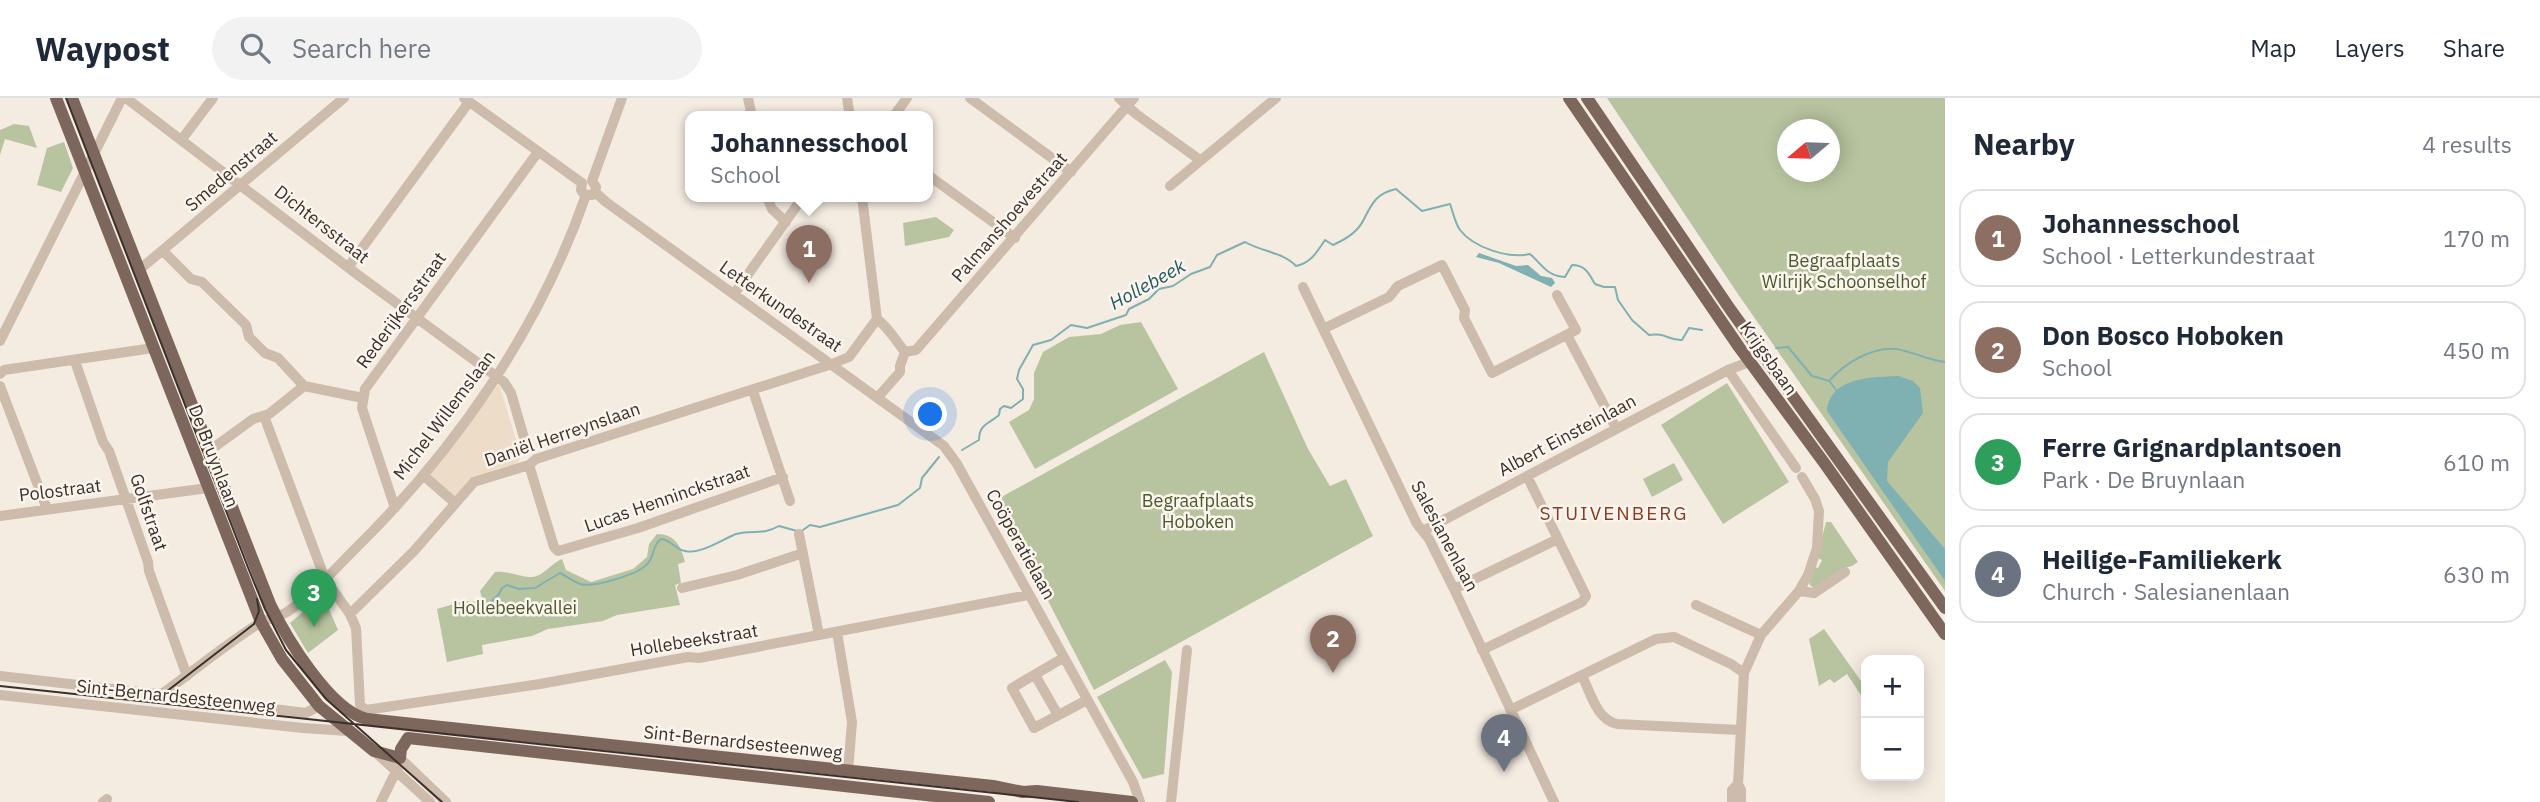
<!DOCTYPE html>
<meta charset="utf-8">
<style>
:root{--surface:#fff;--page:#f2f2f3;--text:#1f2937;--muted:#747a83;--line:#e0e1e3;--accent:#0f766e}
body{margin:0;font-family:"IBM Plex Sans",sans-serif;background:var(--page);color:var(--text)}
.controls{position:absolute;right:21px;bottom:21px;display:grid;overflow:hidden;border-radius:14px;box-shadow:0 4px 18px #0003}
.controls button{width:63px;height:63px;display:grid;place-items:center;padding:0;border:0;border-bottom:2px solid var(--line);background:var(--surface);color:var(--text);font:35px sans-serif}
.compass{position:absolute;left:1777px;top:21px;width:63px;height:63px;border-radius:50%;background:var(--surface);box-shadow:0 4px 18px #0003;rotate:251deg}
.you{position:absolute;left:931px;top:317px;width:24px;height:24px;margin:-18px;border:5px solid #fff;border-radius:50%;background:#1a73e8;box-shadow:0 0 0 10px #1a73e833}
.badge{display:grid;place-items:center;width:46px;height:46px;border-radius:50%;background:var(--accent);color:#fff;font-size:23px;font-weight:700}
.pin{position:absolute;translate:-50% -58px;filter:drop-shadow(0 2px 4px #0008)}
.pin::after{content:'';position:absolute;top:37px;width:24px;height:21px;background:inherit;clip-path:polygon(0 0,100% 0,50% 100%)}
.popup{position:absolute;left:685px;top:13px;width:248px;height:91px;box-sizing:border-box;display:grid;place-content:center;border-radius:14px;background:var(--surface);filter:drop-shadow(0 2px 5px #0005);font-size:23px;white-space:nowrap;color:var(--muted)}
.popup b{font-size:26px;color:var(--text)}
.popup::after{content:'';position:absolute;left:50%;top:100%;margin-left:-14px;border:14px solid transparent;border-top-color:var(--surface)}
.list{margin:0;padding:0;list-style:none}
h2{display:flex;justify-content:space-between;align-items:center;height:91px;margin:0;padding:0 28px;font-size:30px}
h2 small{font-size:23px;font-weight:400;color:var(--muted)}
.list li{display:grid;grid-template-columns:46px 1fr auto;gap:21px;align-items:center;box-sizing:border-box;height:98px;margin:0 14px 14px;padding:0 14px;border:2px solid var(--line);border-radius:21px}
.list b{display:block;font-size:26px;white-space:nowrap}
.list p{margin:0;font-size:23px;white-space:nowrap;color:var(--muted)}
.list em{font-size:23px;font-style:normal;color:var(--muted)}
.icon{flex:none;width:38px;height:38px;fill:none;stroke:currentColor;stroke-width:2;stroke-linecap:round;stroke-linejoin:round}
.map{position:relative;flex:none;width:1945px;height:704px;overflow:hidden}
header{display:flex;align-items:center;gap:42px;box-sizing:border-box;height:98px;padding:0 35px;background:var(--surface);border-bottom:2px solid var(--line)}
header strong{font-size:33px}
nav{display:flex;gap:38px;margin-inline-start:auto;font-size:24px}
.search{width:490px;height:63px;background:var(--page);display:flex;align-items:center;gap:18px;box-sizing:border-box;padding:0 24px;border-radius:38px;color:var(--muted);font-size:26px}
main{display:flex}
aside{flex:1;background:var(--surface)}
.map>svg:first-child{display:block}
.green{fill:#b8c4a0;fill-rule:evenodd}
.plaza{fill:#ecdcc8}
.water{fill:#7fb0b2}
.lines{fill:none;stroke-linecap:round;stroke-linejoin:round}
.stream{stroke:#7fb0b2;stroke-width:2}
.minor{stroke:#cdbbac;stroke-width:10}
.major{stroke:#7d675c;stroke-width:12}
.tram{stroke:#3b302b;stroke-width:2}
.labels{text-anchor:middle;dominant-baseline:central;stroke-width:5;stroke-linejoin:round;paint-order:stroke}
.street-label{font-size:18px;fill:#3b302b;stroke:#fbf5ee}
.park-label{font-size:18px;fill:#4a5a2e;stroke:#fbf5ee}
.water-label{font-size:19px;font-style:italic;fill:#1f5a5e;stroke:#fbf5ee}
.neighbourhood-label{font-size:19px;letter-spacing:2px;fill:#8c3b22;stroke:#fbf5ee}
</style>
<header>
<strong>Waypost</strong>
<div class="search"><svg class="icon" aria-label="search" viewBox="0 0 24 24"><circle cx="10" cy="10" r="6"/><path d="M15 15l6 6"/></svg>Search here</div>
<nav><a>Map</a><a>Layers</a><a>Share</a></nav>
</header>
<main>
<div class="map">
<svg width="1945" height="704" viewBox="0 0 1945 704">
<rect width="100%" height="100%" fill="#f4ebe1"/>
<path class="green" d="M 1607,0 L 1945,0 L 1945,493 L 1740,199 ZM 1787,32 L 1829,32 L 1829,74 L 1787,74 Z
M 14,26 L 29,28 L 37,50 L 5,41 L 0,57 L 0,32 Z
M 64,44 L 73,70 L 61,94 L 37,87 L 47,50 Z
M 936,119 L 954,132 L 949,139 L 905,148 L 903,125 Z
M 1141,224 L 1178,291 L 1035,371 L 1009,324 L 1029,312 L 1034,301 L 1034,275 L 1043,254 L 1069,239 L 1101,236 L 1120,227 Z
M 1264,254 L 1308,351 L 1330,388 L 1346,381 L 1373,438 L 1094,592 L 996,402 Z
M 1727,285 L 1789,384 L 1723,426 L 1661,327 Z
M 1674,365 L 1683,382 L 1652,399 L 1643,381 Z
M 1826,424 L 1831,424 L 1858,464 L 1852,468 L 1844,470 L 1814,490 L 1810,487 L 1809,482 L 1814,469 L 1818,470 L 1822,462 L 1817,460 Z
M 657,436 C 675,436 681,448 685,464 L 678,466 L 681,485 L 675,487 L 680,507 L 617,517 L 603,523 L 548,531 L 532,538 L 482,547 L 483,556 L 447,564 L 437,511 L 464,503 L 483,504 L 480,493 L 495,474 C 508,473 517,478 529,479 C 543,480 550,466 562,461 L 566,472 L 591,484 L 633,471 L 647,459 L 649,446 Z
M 323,497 L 338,532 L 308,555 L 290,525 Z
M 1824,531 L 1866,590 L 1866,605 L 1847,576 L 1834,585 L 1830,581 L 1819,588 L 1809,541 Z
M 1165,562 L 1172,574 L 1164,676 L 1143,681 L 1097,599 Z"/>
<path class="plaza" d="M 499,286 L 521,358 L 515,370 L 472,381 L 454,403 L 428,377 Z"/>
<path class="water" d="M 1479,155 L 1516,168 L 1528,167 L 1541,178 L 1552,180 L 1555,185 L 1551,189 L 1499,165 L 1476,159 Z
M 1898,278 L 1913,283 L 1920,290 L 1923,315 L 1888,364 L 1887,383 L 1945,451 L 1945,483 L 1827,313 C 1830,279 1872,279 1898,278 Z"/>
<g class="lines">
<path class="stream" d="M 1776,250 L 1788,249 L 1812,278 L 1829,283 C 1844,266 1872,248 1897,251 C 1913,254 1928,262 1945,264
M 1830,284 L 1836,292
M 962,352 L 979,342 C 979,326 989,326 999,317 L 1000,311 L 1004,308 L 1011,310 L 1023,301 L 1023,291 L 1017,281 L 1019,272 L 1033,247 L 1051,242 L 1071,227 L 1087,230 L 1126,217 L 1129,211 L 1149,201 L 1159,191 L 1173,188 L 1191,176 L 1210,169 L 1217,157 L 1245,144 C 1262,154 1283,154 1296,168 C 1311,165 1317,154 1325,142 L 1333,147 C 1346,141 1358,134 1364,121 C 1372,105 1377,95 1396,91 L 1422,113 L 1450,106 C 1453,114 1455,125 1460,132 C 1474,150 1509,161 1530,156 C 1542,166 1546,178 1565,179 L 1572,167 C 1586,167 1589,176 1595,186 L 1604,189 L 1615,189 L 1618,202 L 1632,222 L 1649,237 C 1665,234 1669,243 1682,242 L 1689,230 L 1702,232
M 803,432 L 810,427 L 820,429 L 898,407 L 920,390 L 922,380 L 939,359
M 462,508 L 464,505 L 489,506 L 499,496 L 502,490 L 507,487 L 519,491 L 535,490 L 560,475 C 566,478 574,484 580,486 C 594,490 640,476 648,465 C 655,457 652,447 661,441 C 671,442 675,451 685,453 C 700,457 723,441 736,436 C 753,431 761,438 779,428 L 797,433"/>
<path class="minor" d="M 126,0 L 358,177 L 504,284 L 511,295 L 525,343
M 464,0 L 582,85 L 581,92 L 584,96 L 592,97
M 748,0 L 752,19
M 847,0 L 850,19
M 970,0 L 1071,74
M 1119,0 L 1136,16 L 1200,62
M 893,19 L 907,0
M 182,41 L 213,0
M 928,77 L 1015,140
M 592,83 L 596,89 L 595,94 L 606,104 L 944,348 L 957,366 L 1133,684 L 1140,704
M 592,83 L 622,0
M 1170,88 L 1276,0
M 767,99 L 772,111 L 786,124
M 862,99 L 877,221
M 163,153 L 191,181 L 202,184 L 246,227 L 249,239 L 265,255 L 278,260 L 304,288
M 349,168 L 469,4
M 139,172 L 344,0
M 1303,189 L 1417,426 L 1429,441 L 1454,491 L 1554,704
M 734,196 L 803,99
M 877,221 C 890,231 895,242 905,254
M 1323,231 L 1389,199 L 1398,188 L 1442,167 L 1465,212 L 1464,220 L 1492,275 L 1576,232 L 1557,197
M 1567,237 L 1616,330
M 0,243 L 122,0
M 905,254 L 916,252 L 1134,0
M 75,263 L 103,344 L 109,353 L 148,464 L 149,473 L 187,578
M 1728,272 L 1796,370
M 0,276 L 4,272 L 153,250
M 0,288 L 47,411
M 304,288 L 363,300
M 753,293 L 790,403
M 878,299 L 900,274 L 900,268 L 905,254
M 264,318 L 325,481 L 350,516 L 356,530 L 360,607 L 366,612 L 540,586 L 688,559 L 699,560 L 1028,497
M 209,353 L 253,321 L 269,316 L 304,288
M 529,367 L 554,449 L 558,453 L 638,430 L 783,379
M 423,377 L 455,405
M 395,410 L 362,310 L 365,291 L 538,54
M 0,418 L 208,390
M 1423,433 L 1728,272 L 1749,264
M 799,436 L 819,537
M 682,490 L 737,477 L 803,455
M 1454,491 L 1558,441
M 1799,493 L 1814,495 L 1845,474
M 1696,507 L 1761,537
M 350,516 L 414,453 L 474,384 L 529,367 L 536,361 L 832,266 L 849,259 L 877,221
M 837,534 L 852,624 L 848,673
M 1482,552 L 1582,504 L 1586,498 L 1527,378
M 1063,560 L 1012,590 L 1034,630 L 1087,602
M 1035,577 L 1058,617
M 0,578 L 157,596 L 163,595 C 195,572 225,547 258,526 C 267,521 278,519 287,514 C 311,498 333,473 353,453 C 455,353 539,232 586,97
M 1582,578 C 1591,595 1596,621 1617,626 L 1740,632
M 163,595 L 175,599 L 306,615 L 319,608
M 0,597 L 303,630 L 348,633
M 1510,612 L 1656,541 L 1674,539 L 1731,566 L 1744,575
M 374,653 L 430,704
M 400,660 L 446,704
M 103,704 L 107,701
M 381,704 L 398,669
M 1171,704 L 1187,552
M 1732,704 L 1732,692 L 1738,686
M 1741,704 L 1741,692 L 1738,686 L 1744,575 L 1761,537 L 1799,493 L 1808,477 L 1817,450 L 1819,413 L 1815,401 L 1802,379"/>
<path class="major" d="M 56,0 L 261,524 L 282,561 L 319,608 L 374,653 L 400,660 L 401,651 L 408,640
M 72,0 L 270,506 C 286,539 330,613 367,621 L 993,688 L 1023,694 L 1037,693 L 1132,704
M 1569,0 L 1739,249 L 1825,366 L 1945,536
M 1587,0 L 1730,211 L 1945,510
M 408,640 L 989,704"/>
<path class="tram" d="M 66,0 L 249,472 L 265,511 L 286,552 L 326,601 L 442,704
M 0,588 L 1078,704
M 146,603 L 162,597 L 254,526 L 259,513 L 257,501"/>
</g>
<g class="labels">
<g class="street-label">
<text transform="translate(231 73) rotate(-40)">Smedenstraat</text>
<text transform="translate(1009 119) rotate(-49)">Palmanshoevestraat</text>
<text transform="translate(322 126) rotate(38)">Dichtersstraat</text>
<text transform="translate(781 208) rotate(35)">Letterkundestraat</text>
<text transform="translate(401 212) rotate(-54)">Rederijkersstraat</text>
<text transform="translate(1769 260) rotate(55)">Krijgsbaan</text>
<text transform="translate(444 317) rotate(-53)">Michel Willemslaan</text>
<text transform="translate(562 336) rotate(-19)">Daniël Herreynslaan</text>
<text transform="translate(1567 337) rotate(-28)">Albert Einsteinlaan</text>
<text transform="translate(214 358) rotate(69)">De Bruynlaan</text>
<text transform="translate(60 392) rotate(-7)">Polostraat</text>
<text transform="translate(667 400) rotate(-19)">Lucas Henninckstraat</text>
<text transform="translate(149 414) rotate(71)">Golfstraat</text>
<text transform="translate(1445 438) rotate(62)">Salesianenlaan</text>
<text transform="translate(1021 446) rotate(61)">Coöperatielaan</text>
<text transform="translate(694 542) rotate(-9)">Hollebeekstraat</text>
<text transform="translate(176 598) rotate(6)">Sint-Bernardsesteenweg</text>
<text transform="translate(743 644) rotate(6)">Sint-Bernardsesteenweg</text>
</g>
<g class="park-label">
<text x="1844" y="162">Begraafplaats<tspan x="1844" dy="21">Wilrijk Schoonselhof</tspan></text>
<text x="1198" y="402">Begraafplaats<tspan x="1198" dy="21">Hoboken</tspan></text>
<text x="515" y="509">Hollebeekvallei</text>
</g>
<g class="water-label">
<text transform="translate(1147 186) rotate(-29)">Hollebeek</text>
</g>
<g class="neighbourhood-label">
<text x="1614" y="415">STUIVENBERG</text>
</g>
</g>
</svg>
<div class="controls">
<button>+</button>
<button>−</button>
</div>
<svg class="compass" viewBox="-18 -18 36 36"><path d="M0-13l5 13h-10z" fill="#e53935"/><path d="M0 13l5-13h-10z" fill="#747a83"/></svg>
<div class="you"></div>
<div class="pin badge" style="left:809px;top:185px;background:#8d6e63">1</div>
<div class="popup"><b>Johannesschool</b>School</div>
<div class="pin badge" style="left:1333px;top:575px;background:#8d6e63">2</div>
<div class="pin badge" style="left:314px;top:529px;background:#2e9e5b">3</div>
<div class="pin badge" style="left:1504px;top:674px;background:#6b7280">4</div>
</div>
<aside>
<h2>Nearby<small>4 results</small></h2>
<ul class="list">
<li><span class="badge" style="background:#8d6e63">1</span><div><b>Johannesschool</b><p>School · Letterkundestraat</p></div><em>170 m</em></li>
<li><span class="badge" style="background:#8d6e63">2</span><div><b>Don Bosco Hoboken</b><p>School</p></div><em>450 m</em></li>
<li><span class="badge" style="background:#2e9e5b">3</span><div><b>Ferre Grignardplantsoen</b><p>Park · De Bruynlaan</p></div><em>610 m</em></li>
<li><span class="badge" style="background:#6b7280">4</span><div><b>Heilige-Familiekerk</b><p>Church · Salesianenlaan</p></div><em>630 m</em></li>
</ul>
</aside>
</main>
